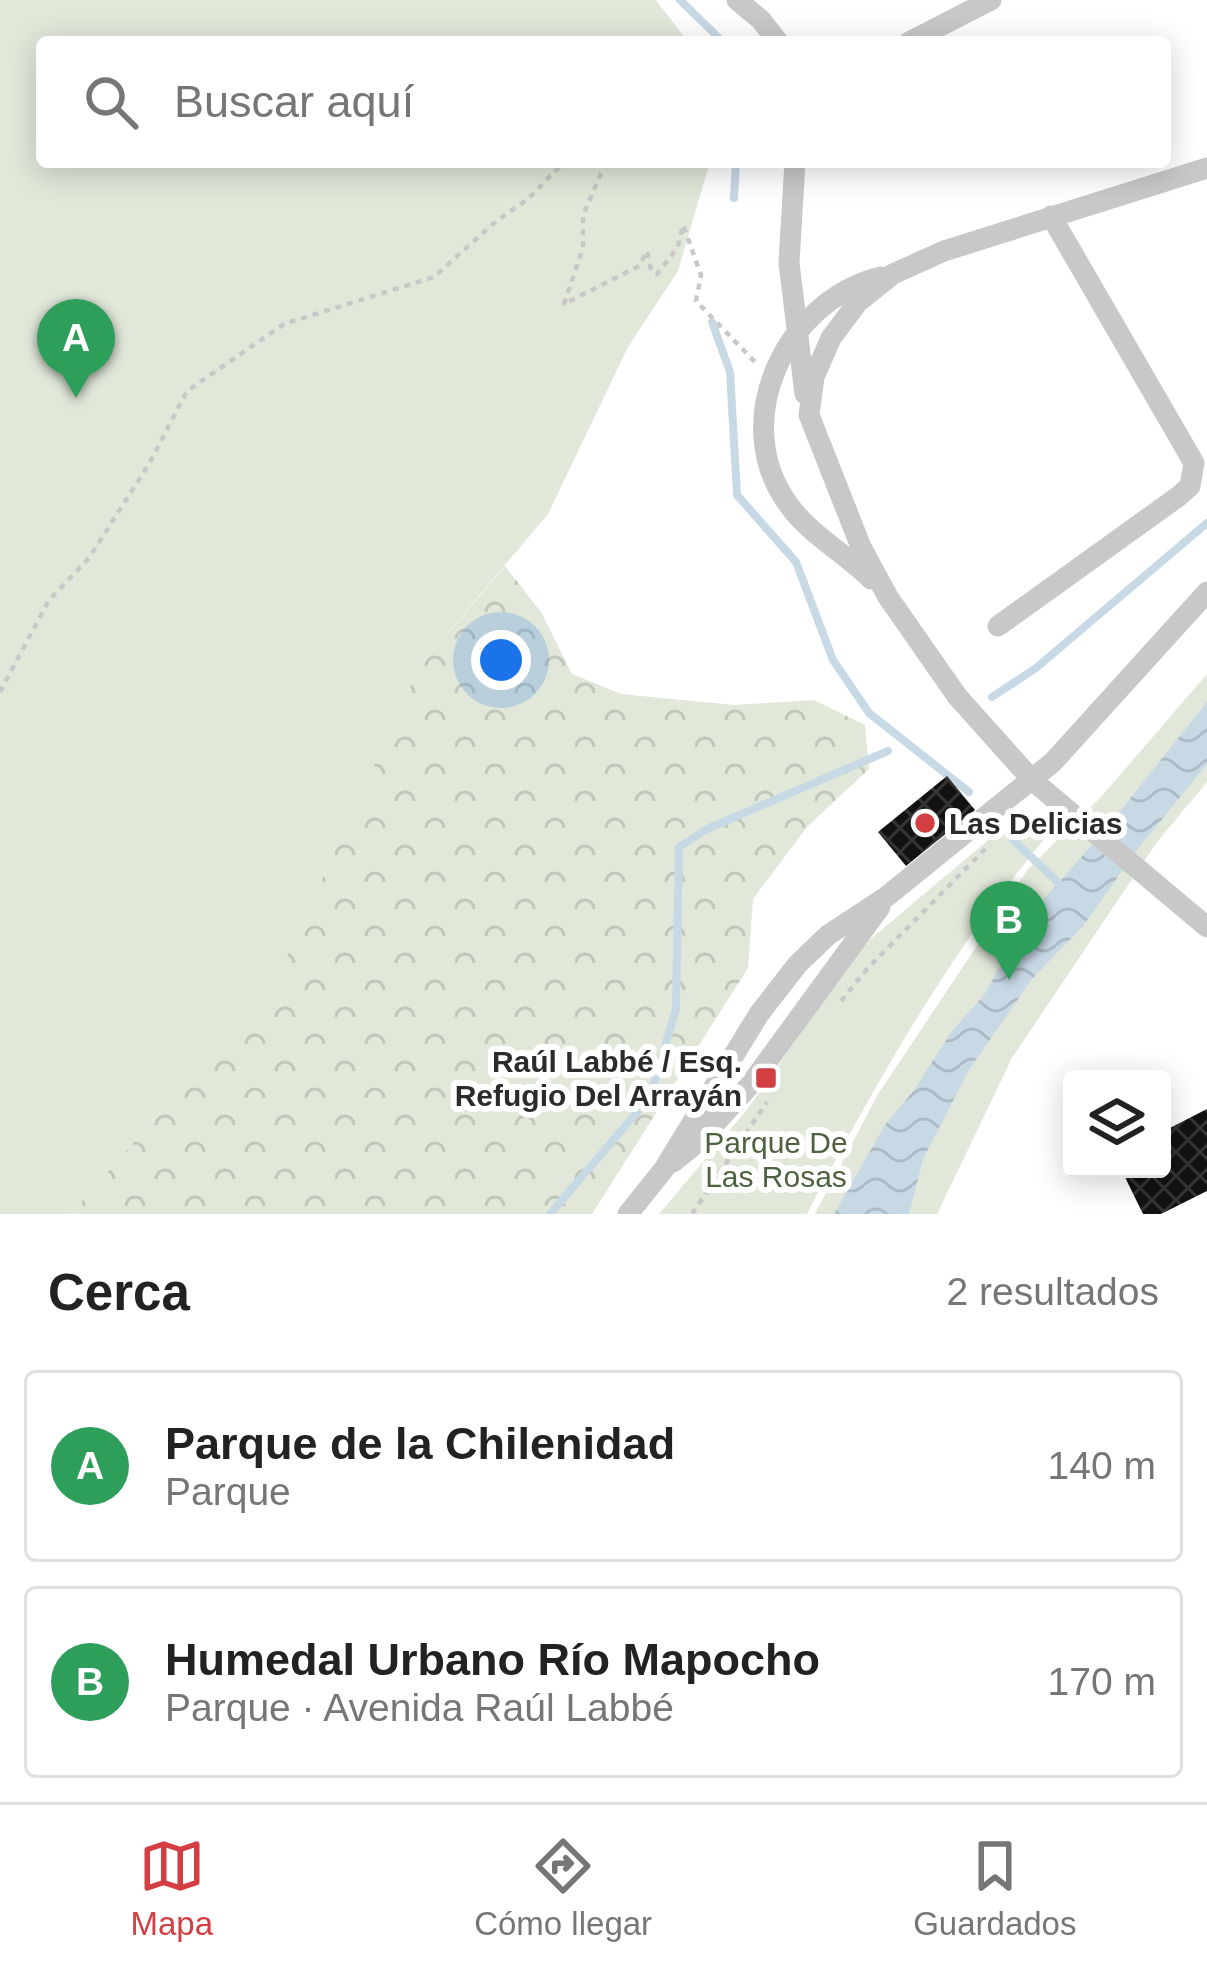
<!DOCTYPE html>
<html lang="es">
<meta charset="utf-8">
<style>
:root{--surface:#fff;--page:#f6f6f6;--text:#222;--muted:#767676;--line:#e0e0e0;--accent:#d23e42}
body{margin:0;font-family:Arial,sans-serif;background:var(--page);color:var(--text)}
.controls{position:absolute;right:36px;bottom:36px;display:grid;overflow:hidden;border-radius:12px;box-shadow:0 6px 30px #0003}
.controls button{width:108px;height:108px;display:grid;place-items:center;padding:0;border:0;border-bottom:3px solid var(--line);background:var(--surface);color:var(--text);font:60px sans-serif}
.you{position:absolute;left:501px;top:660px;width:42px;height:42px;margin:-30px;border:9px solid #fff;border-radius:50%;background:#1a73e8;box-shadow:0 0 0 18px #1a73e833}
.badge{display:grid;place-items:center;width:78px;height:78px;border-radius:50%;background:var(--accent);color:#fff;font-size:39px;font-weight:700}
.pin{position:absolute;translate:-50% -99px;filter:drop-shadow(0 3px 6px #0008)}
.pin::after{content:'';position:absolute;top:63px;width:42px;height:36px;background:inherit;clip-path:polygon(0 0,100% 0,50% 100%)}
.list{margin:0;padding:0;list-style:none}
h2{display:flex;justify-content:space-between;align-items:center;height:156px;margin:0;padding:0 48px;font-size:51px}
h2 small{font-size:39px;font-weight:400;color:var(--muted)}
.list li{display:grid;grid-template-columns:78px 1fr auto;gap:36px;align-items:center;box-sizing:border-box;height:192px;margin:0 24px 24px;padding:0 24px;border:3px solid var(--line);border-radius:12px}
.list b{display:block;font-size:45px;white-space:nowrap}
.list p{margin:0;font-size:39px;white-space:nowrap;color:var(--muted)}
.list em{font-size:39px;font-style:normal;color:var(--muted)}
.icon{flex:none;width:66px;height:66px;fill:none;stroke:currentColor;stroke-width:2;stroke-linecap:round;stroke-linejoin:round}
.map{position:relative;flex:none;width:1207px;height:1214px;overflow:hidden}
.search{position:absolute;background:var(--surface);box-shadow:0 6px 30px #0003;left:36px;right:36px;top:36px;height:132px;display:flex;align-items:center;gap:30px;box-sizing:border-box;padding:0 42px;border-radius:12px;color:var(--muted);font-size:45px}
.sheet{height:588px;background:var(--surface)}
nav{display:flex;justify-content:space-around;align-items:center;box-sizing:border-box;height:168px;border-top:3px solid var(--line);background:var(--surface);font-size:33px;color:var(--muted)}
nav a{display:grid;justify-items:center;gap:6px}
nav .on{color:var(--accent)}
.map>svg:first-child{display:block}
.green{fill:#e1e8da}
.forest{fill:url(#forest-crowns)}
.water{fill:url(#water-waves)}
.lines{fill:none;stroke-linecap:round;stroke-linejoin:round}
.stream{stroke:#c8d9e6;stroke-width:8}
.building{fill:url(#building-cross-hatch)}
.path{stroke:#c8c8c8;stroke-width:4.5;stroke-dasharray:6 6;stroke-linecap:butt}
.minor{stroke:#c8c8c8;stroke-width:21}
.poi-dot{fill:#d23e42;stroke:#fff;stroke-width:4.5}
.labels{text-anchor:middle;dominant-baseline:central;stroke-width:12;stroke-linejoin:round;paint-order:stroke}
.poi-label{font-size:30px;font-weight:bold;fill:#2b2b2b;stroke:#fff;text-anchor:start}
.park-label{font-size:30px;fill:#4d623e;stroke:#fff}
</style>
<div class="map">
<svg width="1207" height="1214" viewBox="0 0 1207 1214">
<defs>
<pattern id="forest-crowns" width="20" height="18" patternUnits="userSpaceOnUse" patternTransform="scale(3)"><rect width="20" height="18" fill="#e1e8da"/><path d="M2 6a3 3 0 1 1 6 0M12 15a3 3 0 1 1 6 0" fill="none" stroke="#c1c7bb"/></pattern>
<pattern id="water-waves" width="16" height="10" patternUnits="userSpaceOnUse" patternTransform="scale(3)"><rect width="16" height="10" fill="#c8d9e6"/><path d="M0 5q4-4 8 0t8 0" fill="none" stroke="#acbac5"/></pattern>
<pattern id="building-cross-hatch" width="8" height="8" patternUnits="userSpaceOnUse" patternTransform="scale(3)"><rect width="8" height="8" fill="#121212"/><path d="M0 0l8 8M0 8l8-8" fill="none" stroke="#353535"/></pattern>
</defs>
<rect width="100%" height="100%" fill="#fff"/>
<path class="green" d="M 0,0 L 656,0 L 688,42 L 42,42 L 42,162 L 710,162 L 678,271 L 628,347 L 548,514 L 419,667 L 276,980 L 71,1214 L 0,1214 Z
M 1207,674 L 1207,782 L 1157,842 L 1012,1058 L 937,1214 L 815,1214 L 878,1094 L 1028,869 L 1101,797 Z
M 1038,823 L 1052,830 C 953,946 877,1080 807,1214 L 659,1214 L 749,1107 L 861,947 L 999,831 Z"/>
<path class="forest" d="M 505,566 L 541,612 L 572,674 L 621,694 L 734,705 L 814,700 L 865,725 L 869,769 L 807,827 L 753,899 L 748,968 L 592,1214 L 71,1214 L 276,980 L 419,667 Z"/>
<path class="water" d="M 1207,702 L 1207,764 L 1137,850 L 1083,926 L 1032,979 L 969,1070 L 923,1159 L 909,1214 L 834,1214 L 885,1125 L 915,1089 L 951,1032 L 984,995 L 1025,921 L 1105,830 Z"/>
<g class="lines">
<path class="stream" d="M 680,0 L 723,42
M 734,198 L 736,162
M 712,322 L 730,372 L 737,495 L 796,562 L 833,660 L 869,713 L 969,792
M 992,697 L 1036,668 L 1207,523
M 1012,839 L 1063,887
M 550,1214 L 650,1097 L 676,1009 L 679,847 L 707,829 L 888,751"/>
</g>
<path class="building" d="M 947,776 L 975,810 L 906,866 L 878,832 Z
M 1207,1109 L 1207,1191 L 1161,1214 L 1143,1214 L 1121,1169 L 1162,1169 L 1162,1132 Z"/>
<g class="lines">
<path class="path" d="M 606,162 L 583,215 L 583,248 L 564,304 L 639,266 L 647,251 L 651,269 L 657,274 L 678,247 L 683,225 L 701,275 L 696,301 L 755,362
M 0,692 L 49,600 L 89,558 L 149,464 L 187,391 L 284,324 L 434,277 L 494,223 L 529,198 L 564,162
M 841,1001 L 867,969 L 990,844
M 692,1214 L 767,1102"/>
<path class="minor" d="M 737,0 L 761,20 L 778,42
M 909,42 L 991,0
M 795,162 L 789,263 L 805,394
M 1207,168 L 944,251 L 893,274 L 858,302 L 831,338 L 814,377 L 809,415 L 861,547 L 888,597 L 957,696 L 1032,780 L 1207,927
M 871,579 C 845,553 810,535 788,504 C 728,421 786,300 881,277
M 998,626 L 1179,496 L 1190,486 L 1194,463 L 1051,216
M 673,1162 L 700,1140 L 750,1085 L 880,907
M 628,1214 L 664,1169 L 759,1014 L 797,965 L 828,935 L 886,897 L 1053,762 L 1207,592"/>
</g>
<g class="poi-dot">
<circle cx="925" cy="823" r="12"/>
<rect x="754" y="1066" width="24" height="24" rx="6"/>
</g>
<g class="labels">
<g class="poi-label">
<text x="949" y="823">Las Delicias</text>
<text x="742" y="1061" text-anchor="end">Raúl Labbé / Esq.<tspan x="742" dy="34">Refugio Del Arrayán</tspan></text>
</g>
<g class="park-label">
<text x="776" y="1142">Parque De<tspan x="776" dy="34">Las Rosas</tspan></text>
</g>
</g>
</svg>
<div class="controls">
<button><svg class="icon" aria-label="layers" viewBox="0 0 24 24"><path d="M12 4l9 5-9 5-9-5zM3 14l9 5 9-5"/></svg></button>
</div>
<div class="you"></div>
<div class="pin badge" style="left:76px;top:398px;background:#2e9e5b">A</div>
<div class="pin badge" style="left:1009px;top:980px;background:#2e9e5b">B</div>
<div class="search"><svg class="icon" aria-label="search" viewBox="0 0 24 24"><circle cx="10" cy="10" r="6"/><path d="M15 15l6 6"/></svg>Buscar aquí</div>
</div>
<section class="sheet">
<h2>Cerca<small>2 resultados</small></h2>
<ul class="list">
<li><span class="badge" style="background:#2e9e5b">A</span><div><b>Parque de la Chilenidad</b><p>Parque</p></div><em>140 m</em></li>
<li><span class="badge" style="background:#2e9e5b">B</span><div><b>Humedal Urbano Río Mapocho</b><p>Parque · Avenida Raúl Labbé</p></div><em>170 m</em></li>
</ul>
</section>
<nav>
<a class="on"><svg class="icon" aria-label="map" viewBox="0 0 24 24"><path d="M3 6l6-2 6 2 6-2v14l-6 2-6-2-6 2zM9 4v14M15 6v14"/></svg>Mapa</a>
<a><svg class="icon" aria-label="directions" viewBox="0 0 24 24"><path d="M12 3l9 9-9 9-9-9zM9 14v-3h6M13 9l2 2-2 2"/></svg>Cómo llegar</a>
<a><svg class="icon" aria-label="saved" viewBox="0 0 24 24"><path d="M7 4h10v16l-5-4-5 4z"/></svg>Guardados</a>
</nav>
